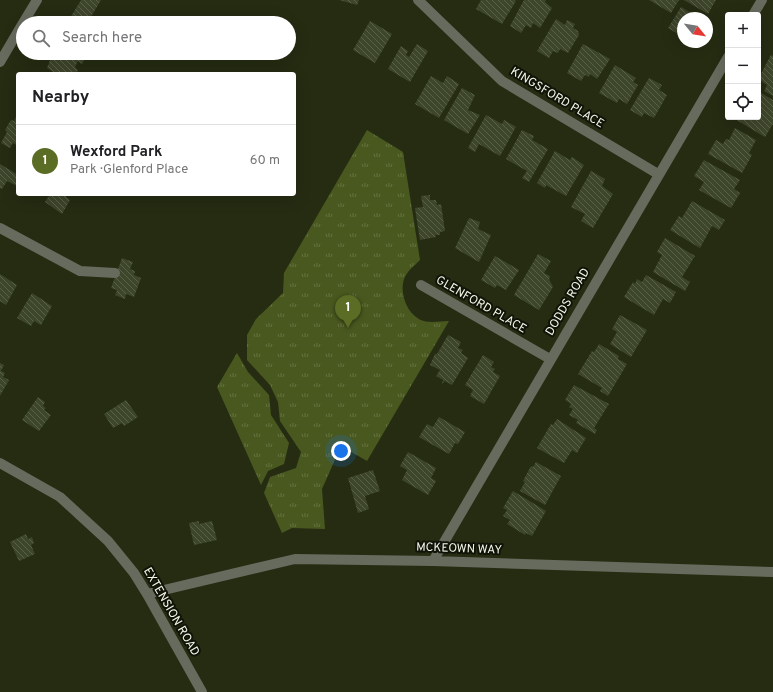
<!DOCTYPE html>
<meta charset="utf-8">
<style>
:root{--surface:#fff;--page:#f2f2f2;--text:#202124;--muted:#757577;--line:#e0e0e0;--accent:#5b6c24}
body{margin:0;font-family:Overpass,sans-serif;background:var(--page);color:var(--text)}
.controls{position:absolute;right:12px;top:12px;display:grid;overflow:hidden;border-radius:4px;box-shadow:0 4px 16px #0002}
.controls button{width:36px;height:36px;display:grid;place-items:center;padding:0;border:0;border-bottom:1px solid var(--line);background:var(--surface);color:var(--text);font:20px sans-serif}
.compass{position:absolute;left:677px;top:12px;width:36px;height:36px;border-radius:50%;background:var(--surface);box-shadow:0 4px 16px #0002;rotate:120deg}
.you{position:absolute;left:341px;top:451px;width:14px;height:14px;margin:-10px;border:3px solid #fff;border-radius:50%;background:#1a73e8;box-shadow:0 0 0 6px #1a73e833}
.badge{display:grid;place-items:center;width:26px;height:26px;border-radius:50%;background:var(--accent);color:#fff;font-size:13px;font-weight:700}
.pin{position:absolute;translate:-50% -33px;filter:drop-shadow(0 1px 2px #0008)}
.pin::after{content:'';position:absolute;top:21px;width:14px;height:12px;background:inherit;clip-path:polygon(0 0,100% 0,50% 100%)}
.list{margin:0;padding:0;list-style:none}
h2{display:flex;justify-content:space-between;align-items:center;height:52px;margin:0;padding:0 16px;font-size:17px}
h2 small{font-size:13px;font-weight:400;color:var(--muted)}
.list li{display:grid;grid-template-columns:26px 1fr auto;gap:12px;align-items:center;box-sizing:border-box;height:72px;padding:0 16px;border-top:1px solid var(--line)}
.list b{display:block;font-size:15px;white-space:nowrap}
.list p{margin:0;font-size:13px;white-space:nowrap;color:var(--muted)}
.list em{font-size:13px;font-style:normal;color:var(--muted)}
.icon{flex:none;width:22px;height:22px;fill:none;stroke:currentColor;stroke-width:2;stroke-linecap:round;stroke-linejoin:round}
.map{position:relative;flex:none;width:773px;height:692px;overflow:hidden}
.search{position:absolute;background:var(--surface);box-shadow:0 4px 16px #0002;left:16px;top:16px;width:280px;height:44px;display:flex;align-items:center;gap:10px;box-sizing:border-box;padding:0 14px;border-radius:22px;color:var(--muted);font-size:15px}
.panel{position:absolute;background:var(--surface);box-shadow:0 4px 16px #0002;left:16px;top:72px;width:280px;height:124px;border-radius:4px}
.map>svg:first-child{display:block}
.grass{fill:url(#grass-tufts)}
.building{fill:url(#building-back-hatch)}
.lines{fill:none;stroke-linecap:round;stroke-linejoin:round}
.minor{stroke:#676b5e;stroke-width:10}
.labels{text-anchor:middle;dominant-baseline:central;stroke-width:4;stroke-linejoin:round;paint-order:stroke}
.street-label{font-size:12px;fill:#f2f8e8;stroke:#101308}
</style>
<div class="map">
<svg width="773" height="692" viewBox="0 0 773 692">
<defs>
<pattern id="grass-tufts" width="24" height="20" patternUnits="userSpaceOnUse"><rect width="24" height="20" fill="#49581f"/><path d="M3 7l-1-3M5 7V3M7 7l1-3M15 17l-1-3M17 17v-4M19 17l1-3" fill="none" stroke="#647140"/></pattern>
<pattern id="building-back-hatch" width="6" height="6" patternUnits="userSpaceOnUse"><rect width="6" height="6" fill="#3d452a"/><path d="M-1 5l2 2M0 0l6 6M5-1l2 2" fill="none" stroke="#5a6149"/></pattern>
</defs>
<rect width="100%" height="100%" fill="#252c12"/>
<path class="grass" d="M 367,130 L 403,152 L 420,260 C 414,266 407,271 404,279 C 399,294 408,317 424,321 C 431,323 442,321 449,321 L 367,461 L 341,446 L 322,489 L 325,529 L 292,528 L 282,533 L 264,493 L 270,477 L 296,468 L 301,452 L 280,421 L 278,402 L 270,385 L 247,360 L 247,335 L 256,319 L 283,293 L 284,273 Z
M 237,353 L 248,372 L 269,395 L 271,415 L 289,443 L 284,464 L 268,471 L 261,485 L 217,387 Z"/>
<path class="building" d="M 81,0 L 101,0 L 89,20 L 95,23 L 67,23 Z
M 339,0 L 359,0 L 357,5 Z
M 481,0 L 515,0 L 516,1 L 502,24 L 476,9 Z
M 524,0 L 546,0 L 545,2 L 552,8 L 540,28 L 533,23 L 531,28 L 526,25 L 521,33 L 510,26 Z
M 649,0 L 679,0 L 671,13 Z
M 684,0 L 716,0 L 708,14 Z
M 681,7 L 700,18 L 683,18 L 683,37 L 668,28 Z
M 556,19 L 565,25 L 567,20 L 575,24 L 573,28 L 578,31 L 579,35 L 568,53 L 560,49 L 558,53 L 553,51 L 549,58 L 537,51 Z
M 370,21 L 392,34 L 375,63 L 353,50 Z
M 417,44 L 428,51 L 410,82 L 388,69 L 401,46 L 408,51 L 406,55 L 409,57 Z
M 583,44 L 610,59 L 597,79 L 590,74 L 589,77 L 585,75 L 581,81 L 567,73 Z
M 56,53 L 85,53 L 87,54 L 82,64 L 78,61 L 75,67 L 78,70 L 76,74 L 54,74 L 55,73 L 47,68 L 50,60 Z
M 771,55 L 773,56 L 773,96 L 764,91 L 767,85 L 758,79 Z
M 615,65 L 636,78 L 633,82 L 638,85 L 627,104 L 619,99 L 617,103 L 599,93 Z
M 431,76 L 443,83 L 447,76 L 459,84 L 439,118 L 415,104 Z
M 649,78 L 662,85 L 659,90 L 667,95 L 654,118 L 644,113 L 642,117 L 630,110 Z
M 462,88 L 475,95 L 468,110 L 480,115 L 468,134 L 444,120 Z
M 758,91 L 773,100 L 773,124 L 765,137 L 735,119 L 737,117 L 758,117 Z
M 17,115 L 18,146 L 13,143 L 10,148 L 1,143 L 7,132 L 5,130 L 9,123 L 11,120 L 14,121 Z
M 486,115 L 502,124 L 504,120 L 516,127 L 500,156 L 479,144 L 475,152 L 468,148 Z
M 735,128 L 756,140 L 749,153 L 752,155 L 742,173 L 708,154 L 716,140 L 723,144 L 726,139 L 729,140 Z
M 522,130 L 534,136 L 532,140 L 548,149 L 529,182 L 522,178 L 527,171 L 506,159 Z
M 555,151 L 570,160 L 572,157 L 584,165 L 566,196 L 546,185 L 545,188 L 537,183 Z
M 704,160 L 740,180 L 734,189 L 740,193 L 731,208 L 699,190 L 704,182 L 694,176 Z
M 0,164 L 18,175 L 17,186 L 7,181 L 2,189 L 0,188 Z
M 591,171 L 605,179 L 602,186 L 613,194 L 593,228 L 581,221 L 585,214 L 571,207 Z
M 50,194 L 68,194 L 66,197 L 70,200 L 62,214 L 45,202 Z
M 430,195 L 430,200 L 436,200 L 437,205 L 441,204 L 445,231 L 440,232 L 440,235 L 435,235 L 436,237 L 420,240 L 415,208 L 423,207 L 421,196 Z
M 692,201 L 725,220 L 719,230 L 712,226 L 700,248 L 670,230 L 679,216 L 682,218 Z
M 469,218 L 480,222 L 478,229 L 491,235 L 479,262 L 455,248 Z
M 665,238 L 695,256 L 682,277 L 690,282 L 685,291 L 653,272 L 662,255 L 657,252 Z
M 538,254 L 551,261 L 544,273 L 550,276 L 549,279 L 553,287 L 539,310 L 514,295 Z
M 495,256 L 519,270 L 506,290 L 497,285 L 495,288 L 481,280 Z
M 122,258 L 133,262 L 130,269 L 135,271 L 134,275 L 141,278 L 134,297 L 126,294 L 125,299 L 115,295 L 117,290 L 111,288 Z
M 0,274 L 17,285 L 6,305 L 0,301 Z
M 646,275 L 676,292 L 670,303 L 663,299 L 654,315 L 624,297 L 633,282 L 635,284 L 637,279 L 642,282 Z
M 32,293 L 52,306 L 41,325 L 34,321 L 31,326 L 17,318 Z
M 620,315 L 647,330 L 631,357 L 610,344 L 617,332 L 612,329 Z
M 448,335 L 461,342 L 458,348 L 463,350 L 461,353 L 468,358 L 452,385 L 445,381 L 442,384 L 443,380 L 436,376 L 440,370 L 430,365 L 435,354 L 437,354 Z
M 599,344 L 619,356 L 618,359 L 627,364 L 608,396 L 600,391 L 602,388 L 578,374 L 592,351 L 594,352 Z
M 483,355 L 494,362 L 491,367 L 495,369 L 493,372 L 500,376 L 484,404 L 470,396 L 473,390 L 465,385 Z
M 0,363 L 4,365 L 1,371 L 5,373 L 3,377 L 9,380 L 0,396 Z
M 574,385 L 609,404 L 594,428 L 597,430 L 595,434 L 576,423 L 578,420 L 569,415 L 573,409 L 569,407 L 571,404 L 565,400 Z
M 38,397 L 45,402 L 43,406 L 46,408 L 44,410 L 51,415 L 39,431 L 22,420 Z
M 126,400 L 138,417 L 124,426 L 122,423 L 113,428 L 104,414 Z
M 439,417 L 465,432 L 458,444 L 455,443 L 449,454 L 419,437 L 427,424 L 433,427 Z
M 557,419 L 586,438 L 577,453 L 572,450 L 564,463 L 537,448 L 551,424 L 553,425 Z
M 408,452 L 436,468 L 431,478 L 436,481 L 428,495 L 402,480 L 407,470 L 400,466 Z
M 536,462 L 561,476 L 545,505 L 520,491 L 525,482 L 523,481 L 531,466 L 533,467 Z
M 373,470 L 380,491 L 365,496 L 369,509 L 358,513 L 348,478 Z
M 513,491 L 546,511 L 532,536 L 526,533 L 525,535 L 507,524 L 510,520 L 503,516 L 507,510 L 503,508 Z
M 199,521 L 199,524 L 212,521 L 217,540 L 194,545 L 189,523 Z
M 26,534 L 28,539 L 32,537 L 34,543 L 31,545 L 35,554 L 19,561 L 10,542 Z"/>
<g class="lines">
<path class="minor" d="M 418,0 L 502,81 L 658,174
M 753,15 L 762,0
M 23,23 L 37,0
M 0,62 L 23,23
M 0,228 L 80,271 L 115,273
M 421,285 L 550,359
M 0,463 L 60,497 L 108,541 L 134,573 L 147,594 L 202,692
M 433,561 L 728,57
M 147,594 L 295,559 L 433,561 L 773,572"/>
</g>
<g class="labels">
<g class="street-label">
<text transform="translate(557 98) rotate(31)">KINGSFORD PLACE</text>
<text transform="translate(568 302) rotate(-60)">DODDS ROAD</text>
<text transform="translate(481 305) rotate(30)">GLENFORD PLACE</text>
<text transform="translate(459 549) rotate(2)">MCKEOWN WAY</text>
<text transform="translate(171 612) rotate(60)">EXTENSION ROAD</text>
</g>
</g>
</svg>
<div class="controls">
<button>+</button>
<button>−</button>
<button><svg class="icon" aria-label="locate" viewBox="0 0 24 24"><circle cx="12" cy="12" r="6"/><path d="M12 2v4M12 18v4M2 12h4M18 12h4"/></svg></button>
</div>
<svg class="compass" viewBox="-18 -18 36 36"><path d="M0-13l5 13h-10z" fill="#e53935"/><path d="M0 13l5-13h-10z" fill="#757577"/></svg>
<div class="you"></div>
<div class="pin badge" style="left:348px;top:328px">1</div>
<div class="search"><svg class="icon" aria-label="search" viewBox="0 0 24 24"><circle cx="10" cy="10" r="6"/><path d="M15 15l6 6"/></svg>Search here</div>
<section class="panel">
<h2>Nearby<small></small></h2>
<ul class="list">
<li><span class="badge">1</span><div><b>Wexford Park</b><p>Park · Glenford Place</p></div><em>60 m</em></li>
</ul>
</section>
</div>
